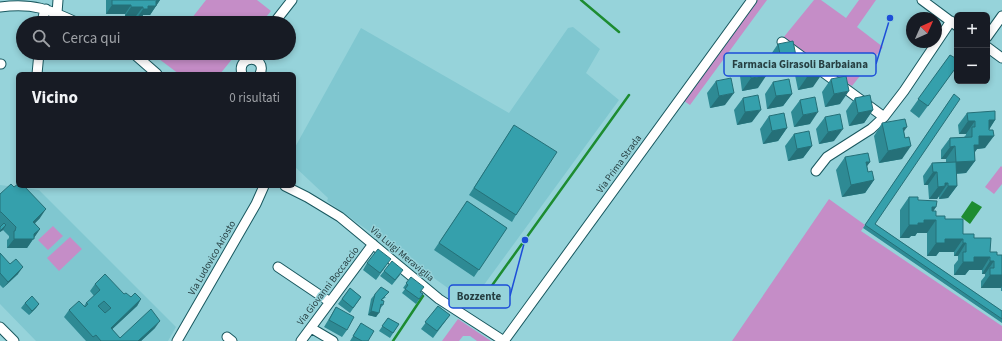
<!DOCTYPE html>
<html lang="it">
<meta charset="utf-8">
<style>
:root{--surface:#171b24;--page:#20242c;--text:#f1f3f6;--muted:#9ea1a6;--line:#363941}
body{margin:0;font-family:"Source Sans 3",sans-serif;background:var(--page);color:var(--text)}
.controls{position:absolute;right:12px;top:12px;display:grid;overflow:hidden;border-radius:6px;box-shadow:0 2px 6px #0003}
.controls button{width:36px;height:36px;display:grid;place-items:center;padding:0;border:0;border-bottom:1px solid var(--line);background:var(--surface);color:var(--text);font:20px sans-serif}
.compass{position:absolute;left:906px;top:12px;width:36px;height:36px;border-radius:50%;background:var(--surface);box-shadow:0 2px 6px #0003;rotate:45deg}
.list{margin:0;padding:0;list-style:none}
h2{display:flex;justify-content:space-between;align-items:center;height:52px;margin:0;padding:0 16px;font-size:17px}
h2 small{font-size:13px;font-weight:400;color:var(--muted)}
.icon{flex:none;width:22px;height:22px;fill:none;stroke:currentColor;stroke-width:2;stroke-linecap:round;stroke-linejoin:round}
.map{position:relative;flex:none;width:1002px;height:341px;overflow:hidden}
.search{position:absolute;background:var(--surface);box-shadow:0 2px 6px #0003;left:16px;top:16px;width:280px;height:44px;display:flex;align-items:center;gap:10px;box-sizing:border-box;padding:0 14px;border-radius:22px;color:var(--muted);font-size:15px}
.panel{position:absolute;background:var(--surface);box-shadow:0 2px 6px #0003;left:16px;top:72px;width:280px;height:116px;border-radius:6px}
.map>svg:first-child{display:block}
.built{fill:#80c7d0}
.green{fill:#c58dc7}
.water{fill:#1d8c31}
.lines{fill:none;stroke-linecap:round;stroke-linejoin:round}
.stream{stroke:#1d8c31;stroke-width:2.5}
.street-casing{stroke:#19585f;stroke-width:11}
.street{stroke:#fff;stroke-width:9}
.wall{fill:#2e8a94}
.shaded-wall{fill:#257078}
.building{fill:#35a0ac;stroke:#257078;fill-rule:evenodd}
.labels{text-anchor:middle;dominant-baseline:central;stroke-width:3;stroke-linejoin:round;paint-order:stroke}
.street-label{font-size:10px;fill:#263f42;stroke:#96d3da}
.leader{fill:none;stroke:#1d4ed8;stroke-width:1.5}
.callout-dot{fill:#1d4ed8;stroke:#96d3da;stroke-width:1.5}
.callout{fill:#96d3da;stroke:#1d4ed8;stroke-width:1.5}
.callout-label{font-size:11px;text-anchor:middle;font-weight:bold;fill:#263f42}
</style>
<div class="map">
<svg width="1002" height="341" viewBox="0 0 1002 341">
<rect width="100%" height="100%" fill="#96d3da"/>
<path class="built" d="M 573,27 L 600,49 L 586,73 L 619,100 L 470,304 L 327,201 L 328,198 L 294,166 L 294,149 L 361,28 L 509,113 L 568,28 Z
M 0,185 L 39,190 L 176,327 L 168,341 L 36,341 L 0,304 Z"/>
<path class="green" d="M 206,0 L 257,0 L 271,11 L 261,23 L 188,23 Z
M 757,0 L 767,0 L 690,105 L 684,101 Z
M 814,0 L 821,0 L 846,18 L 859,0 L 876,0 L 857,27 L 883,47 L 852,86 L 783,38 Z
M 164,53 L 237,53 L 220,74 L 179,74 L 159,59 Z
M 1001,166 L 1002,167 L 1002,184 L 994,194 L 985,187 Z
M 829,199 L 865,225 L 861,231 L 1002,326 L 1002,341 L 732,341 Z
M 53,226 L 63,236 L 48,250 L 38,240 Z
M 70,237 L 82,249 L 59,271 L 47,258 Z
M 458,319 L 491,341 L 477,341 L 470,336 L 463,336 L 459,341 L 442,341 Z"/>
<path class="water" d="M 972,201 L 982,207 L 970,224 L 961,217 Z"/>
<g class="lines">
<path class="stream" d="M 581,0 L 619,32
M 478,294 L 483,298 L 629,95
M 393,341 L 423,296"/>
<defs>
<path id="street" d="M 922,0 L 957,26
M 0,7 C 34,3 48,9 78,23
M 57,13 L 58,0
M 42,23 L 44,13 L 46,9
M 274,23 L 292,0
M 987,37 L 1002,16
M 782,42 L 884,117
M 987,47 L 1002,58
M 133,53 L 157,74
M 0,64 L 1,64
M 37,74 L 39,53
M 242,74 C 236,54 268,55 260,74
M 816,171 L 827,157 L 871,129 L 884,117 L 904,91 L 951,21
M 285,186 L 307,197 L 340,217 L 439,299 L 504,341
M 278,267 L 330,302
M 0,327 L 14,341
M 311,328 L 333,341
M 227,337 L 232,341
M 177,341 L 256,204 L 264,186
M 301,341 L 373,244
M 504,341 L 752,0"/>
</defs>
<use href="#street" class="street-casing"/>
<use href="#street" class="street"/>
</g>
<path class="wall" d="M 106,0 L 160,0 L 150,15 L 143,15 L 142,18 L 137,18 L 136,16 L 125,16 L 125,14 L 106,14 Z
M 778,44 L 796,56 L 787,69 L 772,72 L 769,57 Z
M 950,55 L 957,66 L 919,118 L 910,111 Z
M 804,62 L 813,87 L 798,90 L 795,75 Z
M 748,64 L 758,88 L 742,91 L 740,76 Z
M 831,79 L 840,104 L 825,107 L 822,92 Z
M 716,81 L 725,105 L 710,108 L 707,93 Z
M 773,82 L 792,94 L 783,106 L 767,109 L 765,94 Z
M 954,94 L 875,224 L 1002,311 L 1002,323 L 863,228 Z
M 743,98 L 752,122 L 737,125 L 734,110 Z
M 855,98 L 873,110 L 864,123 L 849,126 L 846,111 Z
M 800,100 L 810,124 L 794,127 L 791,112 Z
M 967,113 L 995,120 L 989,129 L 985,148 L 977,149 L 975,152 L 975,161 L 966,173 L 956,174 L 957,186 L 948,198 L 939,199 L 939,196 L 937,199 L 929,199 L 928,185 L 924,185 L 923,176 L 932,163 L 946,162 L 946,159 L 941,159 L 941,150 L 950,138 L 964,137 L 966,135 L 966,134 L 959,134 L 958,125 Z
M 769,116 L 787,128 L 778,141 L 763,144 L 760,129 Z
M 825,117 L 834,141 L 819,144 L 816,129 Z
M 882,123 L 904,132 L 905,138 L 902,159 L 879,163 L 874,136 Z
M 514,125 L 516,215 L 512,222 L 469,195 Z
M 794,134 L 812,146 L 803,158 L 788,161 L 785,146 Z
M 845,157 L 870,162 L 867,166 L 868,172 L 874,180 L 865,193 L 842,197 L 836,170 Z
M 14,187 L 40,218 L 35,223 L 40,229 L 27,248 L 7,248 L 7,240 L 9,238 L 9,236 L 3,230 L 0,232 L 0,194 Z
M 909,197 L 934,211 L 936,216 L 945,219 L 963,234 L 974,238 L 990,252 L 997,255 L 1002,255 L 1002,291 L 1001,291 L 1001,288 L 981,288 L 981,281 L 985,276 L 985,274 L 982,274 L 982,270 L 969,270 L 965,275 L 954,275 L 954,265 L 958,260 L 958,256 L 954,256 L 954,252 L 939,252 L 936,256 L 927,256 L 927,233 L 917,233 L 915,236 L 911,236 L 909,238 L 900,238 L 900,210 Z
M 467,201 L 507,228 L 474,277 L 434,250 Z
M 0,253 L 18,274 L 3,288 L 0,285 Z
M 367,263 L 386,266 L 376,280 L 363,270 Z
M 384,271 L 400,275 L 392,285 L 380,276 Z
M 411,277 L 420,292 L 423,294 L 416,304 L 402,293 L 405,289 L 403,288 Z
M 95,284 L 124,294 L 131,297 L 141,299 L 137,306 L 112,329 L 120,338 L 155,328 L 141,341 L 86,341 L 64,317 L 69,310 L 84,306 L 86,303 L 94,296 L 90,291 Z
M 350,288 L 361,297 L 350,313 L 338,304 Z
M 375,294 L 386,297 L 382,300 L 383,305 L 380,309 L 376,317 L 368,315 L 371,299 Z
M 25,303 L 39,304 L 36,308 L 29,315 L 21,308 Z
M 438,306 L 450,315 L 433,338 L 421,329 Z
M 336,307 L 347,330 L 342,337 L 324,327 Z
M 388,318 L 399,324 L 390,338 L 379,331 Z
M 361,323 L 368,341 L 350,341 Z"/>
<path class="shaded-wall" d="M 158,0 L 160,0 L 150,15 L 143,15 L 142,18 L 137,18 L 143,9 Z
M 112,5 L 131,5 L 125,14 L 106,14 Z
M 131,7 L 143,7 L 136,16 L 125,16 Z
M 796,56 L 787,69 L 772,72 L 781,59 Z
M 822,74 L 813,87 L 798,90 L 807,77 Z
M 766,76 L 758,88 L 742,91 L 751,78 Z
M 849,91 L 840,104 L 825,107 L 834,94 Z
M 734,93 L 725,105 L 710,108 L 719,96 Z
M 792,94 L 783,106 L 767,109 L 776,96 Z
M 761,110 L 752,122 L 737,125 L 745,112 Z
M 873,110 L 864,123 L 849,126 L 858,113 Z
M 818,112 L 810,124 L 794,127 L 803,115 Z
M 989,120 L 995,120 L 987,133 Z
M 968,121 L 975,121 L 966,134 L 959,134 Z
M 907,127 L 898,140 L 903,128 Z
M 787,128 L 778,141 L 763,144 L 772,131 Z
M 843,129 L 834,141 L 819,144 L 828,132 Z
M 979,136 L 994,136 L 985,148 L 977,149 L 970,158 L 972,149 Z
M 812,146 L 803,158 L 788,161 L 797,149 Z
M 911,146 L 902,159 L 879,163 L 888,151 Z
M 955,146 L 946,159 L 941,159 L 950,147 Z
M 975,161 L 966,173 L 947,174 L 956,162 Z
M 866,162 L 870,162 L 861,174 Z
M 933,172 L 937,172 L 928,185 L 924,185 Z
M 874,180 L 865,193 L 842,197 L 851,185 Z
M 945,183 L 948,183 L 937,199 L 929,199 L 938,187 Z
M 948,186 L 957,186 L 948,198 L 939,199 Z
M 932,207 L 936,207 L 928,220 Z
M 46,209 L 40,218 L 27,231 L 33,222 Z
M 924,220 L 936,220 L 927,233 L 917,233 L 915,236 L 911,236 L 909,238 L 900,238 L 909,225 Z
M 6,225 L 3,230 L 0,232 L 0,231 Z
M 40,229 L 27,248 L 7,248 L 14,239 L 34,234 Z
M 945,239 L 963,239 L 954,252 L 939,252 L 936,256 L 927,256 L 936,243 Z
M 963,243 L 966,243 L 958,256 L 954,256 Z
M 974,257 L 990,257 L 982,270 L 969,270 L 965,275 L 954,275 L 963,262 Z
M 990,261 L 994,261 L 985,274 L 982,274 Z
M 23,267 L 18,274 L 3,288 L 8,282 Z
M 990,275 L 1002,275 L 1002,286 L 1001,288 L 981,288 Z
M 141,299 L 137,306 L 106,335 L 111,328 Z
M 39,304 L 36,308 L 29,315 L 32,311 Z
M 371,311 L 379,313 L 376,317 L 368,315 Z
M 160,321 L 155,328 L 141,341 L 138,341 Z"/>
<path class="building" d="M 112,0 L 158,0 L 156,1 L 156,6 L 148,6 L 148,9 L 143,9 L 143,7 L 131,7 L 131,5 L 112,5 Z
M 793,41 L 796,56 L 781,59 L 778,44 Z
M 950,55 L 957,59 L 957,66 L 928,106 L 918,99 Z
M 819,59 L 822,74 L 807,77 L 804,62 Z
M 764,61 L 766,76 L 751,78 L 748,64 Z
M 846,76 L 849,91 L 834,94 L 831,79 Z
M 731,78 L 734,93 L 719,96 L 716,81 Z
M 789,79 L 792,94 L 776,96 L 773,82 Z
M 954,94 L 960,99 L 875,224 L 1002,311 L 1002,319 L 865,225 Z
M 758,95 L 761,110 L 745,112 L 743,98 Z
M 870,95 L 873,110 L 858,113 L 855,98 Z
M 815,97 L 818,112 L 803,115 L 800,100 Z
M 995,111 L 995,120 L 989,120 L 989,130 L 993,130 L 994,136 L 979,136 L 979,145 L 974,145 L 975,161 L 956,162 L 955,146 L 950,147 L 950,138 L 972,137 L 972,127 L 975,127 L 975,121 L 968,121 L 967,113 Z
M 784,113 L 787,128 L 772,131 L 769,116 Z
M 840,114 L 843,129 L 828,132 L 825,117 Z
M 905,119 L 907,127 L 903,128 L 905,138 L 909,137 L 911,146 L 888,151 L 882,123 Z
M 514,125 L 557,152 L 516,215 L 474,188 Z
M 809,131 L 812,146 L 797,149 L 794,134 Z
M 868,153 L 870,162 L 866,162 L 868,172 L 872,171 L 874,180 L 851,185 L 845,157 Z
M 956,162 L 957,186 L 948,186 L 948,183 L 945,183 L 945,186 L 938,187 L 937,172 L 933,172 L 932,163 Z
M 11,184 L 14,187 L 18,184 L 18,186 L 24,186 L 46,209 L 33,222 L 40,229 L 34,234 L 34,239 L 14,239 L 14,231 L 15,231 L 16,227 L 1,212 L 0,212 L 0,194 Z
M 909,197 L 918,197 L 918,200 L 937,201 L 936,207 L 932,207 L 932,211 L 936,211 L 936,216 L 945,216 L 945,219 L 963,219 L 963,234 L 974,234 L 974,238 L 991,238 L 990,252 L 997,252 L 997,255 L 1002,255 L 1002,275 L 990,275 L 990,268 L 994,268 L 994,261 L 990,261 L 990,257 L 974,257 L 974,262 L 963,262 L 963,252 L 966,252 L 966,243 L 963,243 L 963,239 L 945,239 L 945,243 L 936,243 L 936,220 L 924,220 L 924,223 L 918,223 L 918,225 L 909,225 Z
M 467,201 L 507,228 L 479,270 L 439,243 Z
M 4,223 L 6,225 L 0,231 L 0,227 Z
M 378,249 L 391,259 L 380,273 L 367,263 Z
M 0,253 L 10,264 L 16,259 L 23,267 L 8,282 L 0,273 Z
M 392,261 L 403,270 L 395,280 L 384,271 Z
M 105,274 L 124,294 L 126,293 L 131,297 L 135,293 L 141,299 L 111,328 L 120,338 L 151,309 L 160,321 L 138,341 L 101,341 L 96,335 L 93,337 L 69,310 L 79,301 L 85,307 L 88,304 L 86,303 L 100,290 L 95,284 ZM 104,301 L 111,308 L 105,313 L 98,306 Z
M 411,277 L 424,287 L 420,292 L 423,294 L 419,299 L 405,289 L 408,285 L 406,283 Z
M 381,287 L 389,292 L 381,300 L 384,301 L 383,305 L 381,304 L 379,313 L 371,311 L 375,294 Z
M 350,288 L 361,297 L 353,308 L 342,299 Z
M 32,296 L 39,304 L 32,311 L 25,303 Z
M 438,306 L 450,315 L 437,331 L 425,322 Z
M 336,307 L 354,317 L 347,330 L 329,320 Z
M 388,318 L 399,324 L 393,333 L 382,326 Z
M 361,323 L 374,331 L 368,341 L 362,341 L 353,336 Z"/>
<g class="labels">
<g class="street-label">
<text transform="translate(619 164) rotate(-54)">Via Prima Strada</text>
<text transform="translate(402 254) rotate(40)">Via Luigi Meraviglia</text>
<text transform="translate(212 258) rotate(-60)">Via Ludovico Ariosto</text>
<text transform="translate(328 286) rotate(-53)">Via Giovanni Boccaccio</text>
</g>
</g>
<path class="leader" d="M890 18L876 64M525 240L510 296"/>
<g class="callout-dot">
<circle cx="890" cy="18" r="4"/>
<circle cx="525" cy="240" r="4"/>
</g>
<g class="callout">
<rect x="724" y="53" width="152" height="23" rx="4"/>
<rect x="449" y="285" width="61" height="23" rx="4"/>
</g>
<g class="callout-label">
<text x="800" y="68">Farmacia Girasoli Barbaiana</text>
<text x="479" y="300">Bozzente</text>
</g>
</svg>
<div class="controls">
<button>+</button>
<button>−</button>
</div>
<svg class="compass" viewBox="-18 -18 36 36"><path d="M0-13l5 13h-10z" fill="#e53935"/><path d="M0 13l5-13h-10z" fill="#9ea1a6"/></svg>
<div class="search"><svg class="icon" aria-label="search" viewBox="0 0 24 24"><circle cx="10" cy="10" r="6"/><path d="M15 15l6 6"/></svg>Cerca qui</div>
<section class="panel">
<h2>Vicino<small>0 risultati</small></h2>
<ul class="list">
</ul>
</section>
</div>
